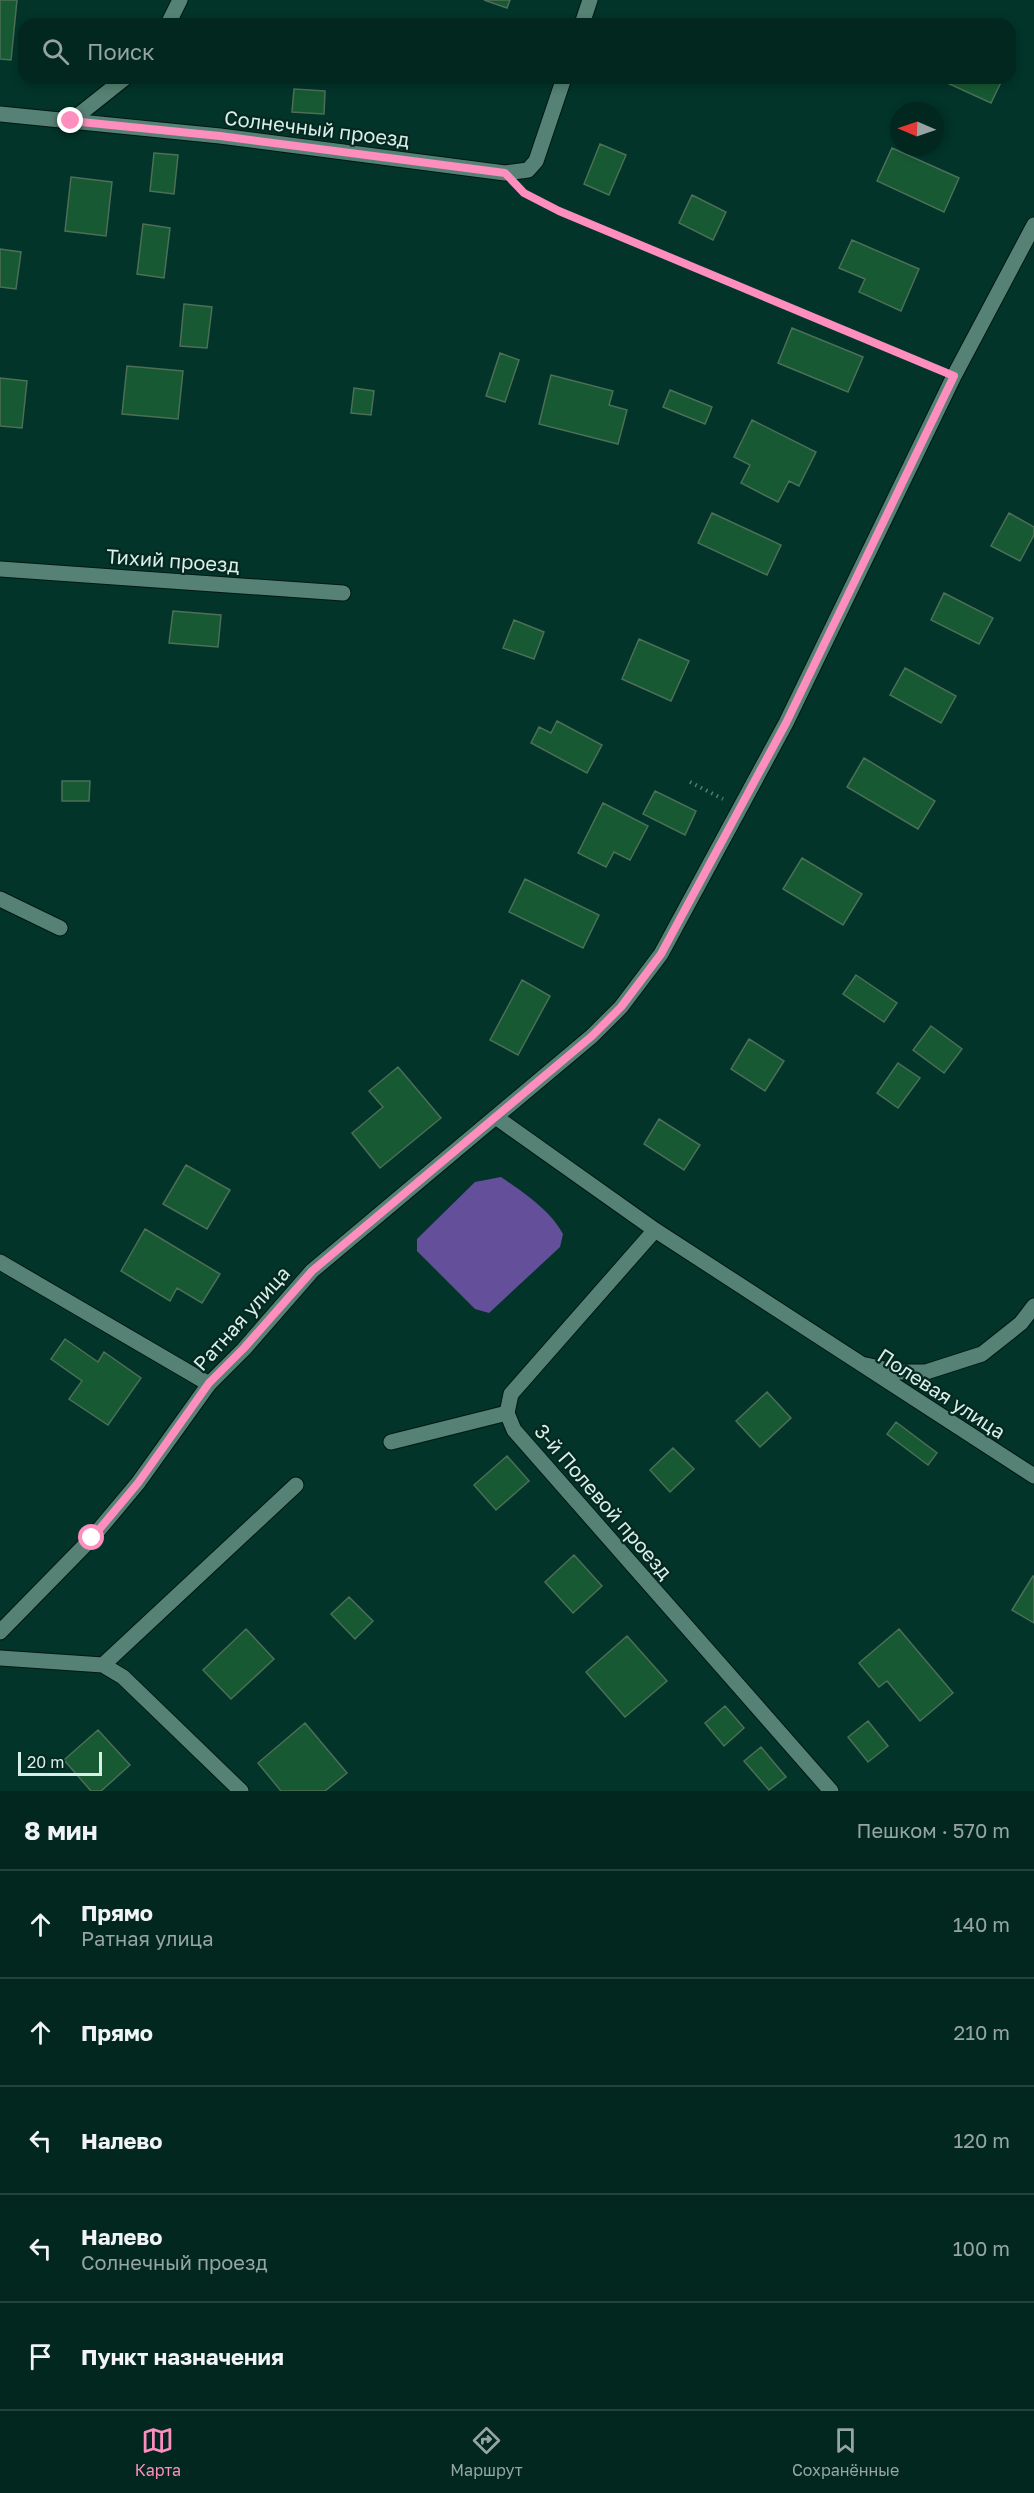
<!DOCTYPE html>
<html lang="ru">
<meta charset="utf-8">
<style>
:root{--surface:#02271f;--page:#10332c;--text:#f1f3f6;--muted:#96a5a4;--line:#23443d;--accent:#fd8ebe}
body{margin:0;font-family:"Golos Text",sans-serif;background:var(--page);color:var(--text)}
.compass{position:absolute;left:890px;top:102px;width:54px;height:54px;border-radius:50%;background:var(--surface);box-shadow:0 3px 9px #0003;rotate:272deg}
.scale{position:absolute;left:18px;bottom:15px;width:84px;box-sizing:border-box;padding-left:6px;border:3px solid #d8efe7;border-top:0;font-size:16px;line-height:21px;white-space:nowrap;color:#d8efe7;-webkit-text-stroke:4px #052820;paint-order:stroke}
.stop{position:absolute;width:18px;height:18px;margin:-14px;border:4px solid #fd8ebe;border-radius:50%;background:#fff}
.stop.end{background:#fd8ebe;border-color:#fff;box-shadow:0 2px 6px #0008}
.list{margin:0;padding:0;list-style:none}
h2{display:flex;justify-content:space-between;align-items:center;height:78px;margin:0;padding:0 24px;font-size:26px}
h2 small{font-size:20px;font-weight:400;color:var(--muted)}
.list li{display:grid;grid-template-columns:39px 1fr auto;gap:18px;align-items:center;box-sizing:border-box;height:108px;padding:0 24px;border-top:2px solid var(--line)}
.list b{display:block;font-size:22px;white-space:nowrap}
.list p{margin:0;font-size:20px;white-space:nowrap;color:var(--muted)}
.list em{font-size:20px;font-style:normal;color:var(--muted)}
.icon{flex:none;width:33px;height:33px;fill:none;stroke:currentColor;stroke-width:2;stroke-linecap:round;stroke-linejoin:round}
.map{position:relative;flex:none;width:1034px;height:1791px;overflow:hidden}
.search{position:absolute;background:var(--surface);box-shadow:0 3px 9px #0003;left:18px;right:18px;top:18px;height:66px;display:flex;align-items:center;gap:15px;box-sizing:border-box;padding:0 21px;border-radius:18px;color:var(--muted);font-size:22px}
.sheet{height:618px;background:var(--surface)}
nav{display:flex;justify-content:space-around;align-items:center;box-sizing:border-box;height:84px;border-top:2px solid var(--line);background:var(--surface);font-size:16px;color:var(--muted)}
nav a{display:grid;justify-items:center;gap:3px}
nav .on{color:var(--accent)}
.map>svg:first-child{display:block}
.water{fill:#64509a}
.building{fill:#165933;stroke:#4d6e57;stroke-width:1.5}
.lines{fill:none;stroke-linecap:round;stroke-linejoin:round}
.lane-casing{stroke:#021813;stroke-width:17}
.street-casing{stroke:#021813;stroke-width:17}
.path{stroke:#547b71;stroke-width:4;stroke-dasharray:1.5 4.5;stroke-linecap:butt}
.lane{stroke:#558274;stroke-width:15}
.street{stroke:#558274;stroke-width:15}
.route{stroke:#fd8ebe;stroke-width:8}
.labels{text-anchor:middle;dominant-baseline:central;stroke-width:4.5;stroke-linejoin:round;paint-order:stroke}
.street-label{font-size:20px;fill:#d8efe7;stroke:#052820}
</style>
<div class="map">
<svg width="1034" height="1791" viewBox="0 0 1034 1791">
<rect width="100%" height="100%" fill="#023429"/>
<path class="water" d="M 501,1177 C 523,1192 551,1211 563,1234 L 560,1247 L 489,1313 L 475,1309 L 417,1251 L 417,1239 L 475,1182 Z"/>
<path class="building" d="M 0,0 L 17,0 L 11,60 L 0,59 Z
M 484,0 L 510,0 L 507,8 Z
M 944,78 L 1003,78 L 991,103 L 943,81 Z
M 294,89 L 325,91 L 324,114 L 292,112 Z
M 600,144 L 626,155 L 609,195 L 584,184 Z
M 892,148 L 959,178 L 944,212 L 877,181 Z
M 154,153 L 178,155 L 174,194 L 150,191 Z
M 71,177 L 112,182 L 106,236 L 65,231 Z
M 692,195 L 726,212 L 713,240 L 679,223 Z
M 143,224 L 170,228 L 164,278 L 137,274 Z
M 852,240 L 919,269 L 901,311 L 859,292 L 865,279 L 839,268 Z
M 0,249 L 21,252 L 16,289 L 0,287 Z
M 184,304 L 212,307 L 207,348 L 180,346 Z
M 792,328 L 863,357 L 848,392 L 778,363 Z
M 500,353 L 519,360 L 505,402 L 486,396 Z
M 127,366 L 183,371 L 178,419 L 122,414 Z
M 551,375 L 613,391 L 609,405 L 627,410 L 618,444 L 539,424 Z
M 0,378 L 27,381 L 22,428 L 0,426 Z
M 354,388 L 374,391 L 371,415 L 351,413 Z
M 670,390 L 712,407 L 705,424 L 663,407 Z
M 752,420 L 816,452 L 799,486 L 789,481 L 778,502 L 741,483 L 750,465 L 734,457 Z
M 712,513 L 781,545 L 767,575 L 698,543 Z
M 1009,513 L 1034,527 L 1034,535 L 1020,561 L 991,546 Z
M 944,593 L 993,618 L 979,644 L 931,620 Z
M 173,611 L 221,615 L 218,647 L 169,643 Z
M 514,620 L 544,632 L 534,659 L 503,648 Z
M 639,639 L 689,661 L 671,701 L 622,679 Z
M 905,668 L 956,696 L 941,723 L 890,695 Z
M 557,721 L 602,745 L 587,773 L 531,743 L 539,727 L 551,733 Z
M 864,758 L 935,801 L 918,829 L 847,787 Z
M 62,781 L 90,781 L 89,801 L 62,801 Z
M 655,791 L 696,811 L 685,835 L 643,814 Z
M 603,803 L 648,826 L 630,860 L 614,852 L 606,867 L 578,853 Z
M 802,858 L 862,894 L 843,925 L 783,889 Z
M 525,879 L 599,915 L 583,948 L 509,912 Z
M 856,975 L 897,1003 L 884,1022 L 843,994 Z
M 522,980 L 550,996 L 518,1055 L 490,1040 Z
M 931,1026 L 962,1049 L 944,1073 L 913,1050 Z
M 749,1039 L 784,1061 L 765,1091 L 731,1069 Z
M 898,1063 L 920,1078 L 898,1108 L 877,1093 Z
M 398,1067 L 441,1118 L 380,1168 L 352,1133 L 383,1107 L 369,1091 Z
M 659,1119 L 700,1145 L 684,1170 L 644,1144 Z
M 186,1165 L 230,1190 L 207,1229 L 163,1204 Z
M 145,1229 L 220,1274 L 202,1303 L 177,1288 L 170,1301 L 121,1271 Z
M 65,1339 L 98,1362 L 104,1352 L 141,1378 L 108,1425 L 69,1399 L 82,1381 L 51,1359 Z
M 767,1392 L 791,1418 L 760,1447 L 736,1421 Z
M 896,1422 L 937,1453 L 928,1465 L 887,1434 Z
M 673,1448 L 694,1469 L 670,1492 L 650,1470 Z
M 507,1456 L 529,1481 L 496,1510 L 474,1485 Z
M 574,1555 L 602,1586 L 573,1613 L 545,1582 Z
M 1033,1576 L 1034,1576 L 1034,1623 L 1012,1610 Z
M 349,1597 L 373,1621 L 355,1639 L 331,1614 Z
M 246,1629 L 274,1659 L 231,1699 L 203,1670 Z
M 899,1629 L 953,1693 L 920,1721 L 887,1681 L 879,1687 L 859,1663 Z
M 627,1636 L 667,1681 L 625,1717 L 586,1672 Z
M 725,1706 L 744,1728 L 724,1746 L 705,1723 Z
M 868,1721 L 888,1746 L 868,1762 L 848,1737 Z
M 305,1723 L 347,1773 L 325,1791 L 281,1791 L 258,1763 Z
M 98,1730 L 130,1765 L 101,1791 L 91,1791 L 64,1760 Z
M 761,1747 L 786,1777 L 769,1790 L 744,1761 Z"/>
<g class="lines">
<defs>
<path id="lane" d="M 168,24 L 180,0
M 71,121 L 125,78
M 0,1262 L 209,1384
M 391,1442 L 507,1413
M 103,1665 L 296,1485"/>
<path id="street" d="M 582,24 L 590,0
M 0,114 L 220,136 L 505,173 L 528,170 L 536,161 L 564,78
M 0,569 L 343,593
M 0,899 L 60,928
M 497,1118 L 655,1230 L 1034,1476
M 655,1230 L 511,1394 L 507,1413 L 514,1430 L 831,1791
M 866,1365 L 897,1372 L 926,1372 L 982,1354 L 1021,1323 L 1034,1306
M 0,1632 L 92,1538 L 138,1483 L 209,1384 L 244,1349 L 312,1271 L 592,1036 L 621,1007 L 661,954 L 786,723 L 954,376 L 1034,225
M 0,1658 L 103,1665 L 123,1677 L 241,1791"/>
</defs>
<use href="#lane" class="lane-casing"/>
<use href="#street" class="street-casing"/>
<path class="path" d="M 525,193 L 559,211 L 935,367
M 690,782 L 723,799"/>
<use href="#lane" class="lane"/>
<use href="#street" class="street"/>
</g>
<g class="lines">
<path class="route" d="M 71,121 L 220,136 L 505,173 L 524,193 L 559,211 L 954,376 L 786,723 L 661,954 L 621,1007 L 592,1036 L 312,1271 L 244,1348 L 209,1383 L 138,1483 L 92,1538"/>
</g>
<g class="labels">
<g class="street-label">
<text transform="translate(317 128) rotate(7)">Солнечный проезд</text>
<text transform="translate(173 560) rotate(4)">Тихий проезд</text>
<text transform="translate(241 1318) rotate(-48)">Ратная улица</text>
<text transform="translate(942 1393) rotate(33)">Полевая улица</text>
<text transform="translate(604 1501) rotate(49)">3-й Полевой проезд</text>
</g>
</g>
</svg>
<svg class="compass" viewBox="-18 -18 36 36"><path d="M0-13l5 13h-10z" fill="#e53935"/><path d="M0 13l5-13h-10z" fill="#96a5a4"/></svg>
<div class="scale">20 m</div>
<div class="stop" style="left:92px;top:1538px"></div>
<div class="stop end" style="left:71px;top:121px"></div>
<div class="search"><svg class="icon" aria-label="search" viewBox="0 0 24 24"><circle cx="10" cy="10" r="6"/><path d="M15 15l6 6"/></svg>Поиск</div>
</div>
<section class="sheet">
<h2>8 мин<small>Пешком · 570 m</small></h2>
<ul class="list">
<li><svg class="icon" aria-label="ahead" viewBox="0 0 24 24"><path d="M12 20V5M6 11l6-6 6 6"/></svg><div><b>Прямо</b><p>Ратная улица</p></div><em>140 m</em></li>
<li><svg class="icon" aria-label="ahead" viewBox="0 0 24 24"><path d="M12 20V5M6 11l6-6 6 6"/></svg><div><b>Прямо</b></div><em>210 m</em></li>
<li><svg class="icon" aria-label="left" viewBox="0 0 24 24"><path d="M17 20v-9H6M10 6l-5 5 5 5"/></svg><div><b>Налево</b></div><em>120 m</em></li>
<li><svg class="icon" aria-label="left" viewBox="0 0 24 24"><path d="M17 20v-9H6M10 6l-5 5 5 5"/></svg><div><b>Налево</b><p>Солнечный проезд</p></div><em>100 m</em></li>
<li><svg class="icon" aria-label="arrive" viewBox="0 0 24 24"><path d="M6 21V4h12l-3 4 3 4H6"/></svg><div><b>Пункт назначения</b></div></li>
</ul>
</section>
<nav>
<a class="on"><svg class="icon" aria-label="map" viewBox="0 0 24 24"><path d="M3 6l6-2 6 2 6-2v14l-6 2-6-2-6 2zM9 4v14M15 6v14"/></svg>Карта</a>
<a><svg class="icon" aria-label="directions" viewBox="0 0 24 24"><path d="M12 3l9 9-9 9-9-9zM9 14v-3h6M13 9l2 2-2 2"/></svg>Маршрут</a>
<a><svg class="icon" aria-label="saved" viewBox="0 0 24 24"><path d="M7 4h10v16l-5-4-5 4z"/></svg>Сохранённые</a>
</nav>
